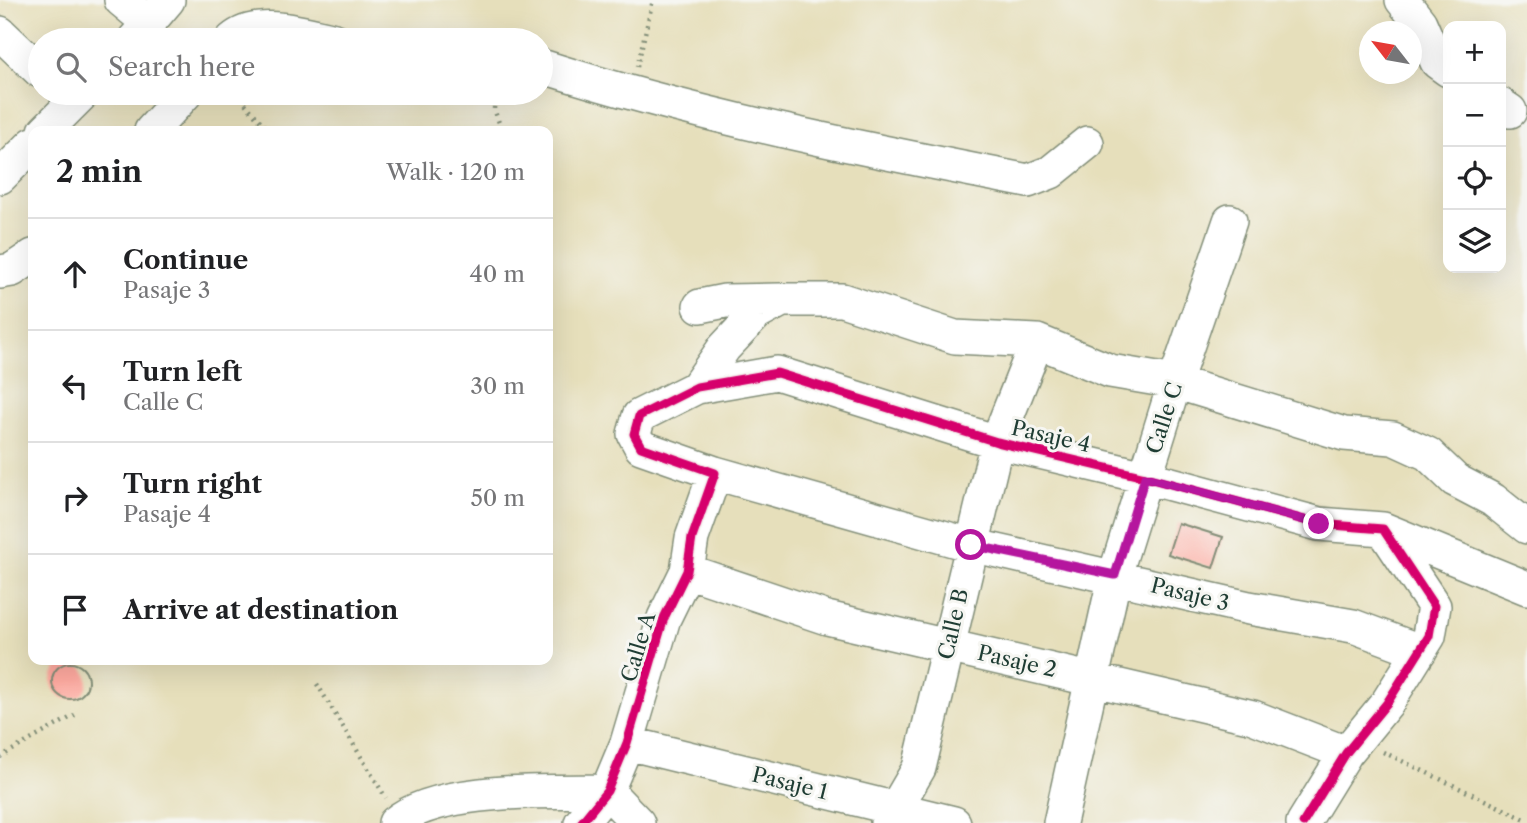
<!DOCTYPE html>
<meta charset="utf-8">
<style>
:root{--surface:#fff;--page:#f2f2f2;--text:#202124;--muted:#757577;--line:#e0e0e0}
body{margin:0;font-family:"Libre Caslon Text",serif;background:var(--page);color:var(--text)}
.controls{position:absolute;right:21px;top:21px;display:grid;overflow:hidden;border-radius:14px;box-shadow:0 7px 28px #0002}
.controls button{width:63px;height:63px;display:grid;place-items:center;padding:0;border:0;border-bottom:2px solid var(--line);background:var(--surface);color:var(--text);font:35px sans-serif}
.compass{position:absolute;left:1359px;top:21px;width:63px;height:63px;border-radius:50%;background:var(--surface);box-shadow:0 7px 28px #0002;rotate:301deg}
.stop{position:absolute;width:21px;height:21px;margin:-16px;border:5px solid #b5179e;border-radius:50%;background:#fff}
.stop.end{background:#b5179e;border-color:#fff;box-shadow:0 2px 7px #0008}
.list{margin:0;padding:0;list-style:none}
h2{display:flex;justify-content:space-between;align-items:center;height:91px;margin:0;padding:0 28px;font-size:30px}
h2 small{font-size:23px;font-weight:400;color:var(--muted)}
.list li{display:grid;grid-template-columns:46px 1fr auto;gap:21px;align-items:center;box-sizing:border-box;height:112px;padding:0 28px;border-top:2px solid var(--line)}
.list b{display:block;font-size:26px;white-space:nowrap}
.list p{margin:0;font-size:23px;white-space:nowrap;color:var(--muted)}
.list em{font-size:23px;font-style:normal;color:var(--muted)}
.icon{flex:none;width:38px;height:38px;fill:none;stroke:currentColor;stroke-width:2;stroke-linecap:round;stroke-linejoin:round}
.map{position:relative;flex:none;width:1527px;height:823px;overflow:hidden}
.search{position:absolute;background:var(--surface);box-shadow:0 7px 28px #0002;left:28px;top:28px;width:525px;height:77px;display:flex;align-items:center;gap:18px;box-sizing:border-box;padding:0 24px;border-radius:38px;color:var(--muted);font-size:26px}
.panel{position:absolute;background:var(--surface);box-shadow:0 7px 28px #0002;left:28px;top:126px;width:525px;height:539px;border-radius:14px}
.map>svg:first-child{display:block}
.building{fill:#fea99f}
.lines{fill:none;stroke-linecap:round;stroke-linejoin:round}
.minor-casing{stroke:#828e78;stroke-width:36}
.path{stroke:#828e78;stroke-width:4.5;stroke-dasharray:2 5;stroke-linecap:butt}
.minor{stroke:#fff;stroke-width:33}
.cycleway-casing{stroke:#f6f6f2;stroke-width:13}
.cycleway{stroke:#d6006c;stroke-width:9}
.route{stroke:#b5179e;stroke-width:9}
.labels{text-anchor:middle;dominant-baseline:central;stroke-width:6;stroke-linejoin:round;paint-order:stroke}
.street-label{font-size:21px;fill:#1f3d34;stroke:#f6f6f2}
</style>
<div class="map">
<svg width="1527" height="823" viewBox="0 0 1527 823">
<rect width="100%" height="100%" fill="#f6f6f2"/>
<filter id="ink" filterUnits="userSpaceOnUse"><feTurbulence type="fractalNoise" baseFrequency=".0143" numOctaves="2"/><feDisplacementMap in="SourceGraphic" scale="14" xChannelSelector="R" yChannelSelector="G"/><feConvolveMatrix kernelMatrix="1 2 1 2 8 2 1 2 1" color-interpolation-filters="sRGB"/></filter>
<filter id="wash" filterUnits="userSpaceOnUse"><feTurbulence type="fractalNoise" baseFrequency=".00686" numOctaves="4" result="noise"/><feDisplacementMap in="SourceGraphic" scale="28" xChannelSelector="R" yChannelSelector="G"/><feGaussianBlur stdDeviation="1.57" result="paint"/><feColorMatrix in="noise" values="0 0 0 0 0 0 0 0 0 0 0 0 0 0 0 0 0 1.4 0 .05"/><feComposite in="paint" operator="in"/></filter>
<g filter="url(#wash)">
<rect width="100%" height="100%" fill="#e6dfbb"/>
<g id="blocks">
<path class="building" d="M 1178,523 L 1223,537 L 1213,568 L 1168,554 Z
M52 681a18 18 0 1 1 36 0a18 18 0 1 1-36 0Z"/>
</g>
</g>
<g filter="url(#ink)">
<use href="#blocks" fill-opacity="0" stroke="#828e78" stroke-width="2"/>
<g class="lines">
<defs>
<path id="minor" d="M 121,0 L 150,24
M 1402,0 L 1420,23 L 1437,62 L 1448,70
M 0,33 L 40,71
M 134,40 L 168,0
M 232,40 C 257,18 305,33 335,40
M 541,66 C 700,117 864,149 1028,181 L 1051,172 L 1087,143
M 1501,105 L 1510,111
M 45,131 L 83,93
M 151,131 L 186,93
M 0,177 L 33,144
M 0,272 L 12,270 L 33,256
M 700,306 L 725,301 L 781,300
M 697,387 L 724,348 L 756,314 L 782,300 L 842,300 L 955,337 L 1037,341 L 1110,371 L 1175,382 L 1344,434 L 1393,438 L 1428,454 L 1455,480 L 1493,500 L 1527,527
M 715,473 L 971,545 L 1249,608 L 1353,626 L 1420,651
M 1383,529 L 1527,588
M 687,571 L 827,618 L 1253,717 L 1346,753
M 627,743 L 954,823
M 395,823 C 437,786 552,792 607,791 L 638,823
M 581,823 L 607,791 L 627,743 L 664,618 L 687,571 L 692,538 L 715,473 L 641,447 L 634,434 L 639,416 L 697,387 L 777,373 L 997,442 L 1145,477 L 1319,524 L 1383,529 L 1434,606 L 1429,636 L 1387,703 L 1346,753 L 1303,823
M 887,823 L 919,768 L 997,442 L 1037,341
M 1060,823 L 1115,575 L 1175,382 L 1230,221"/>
</defs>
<use href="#minor" class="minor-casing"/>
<path class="path" d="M 637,67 L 653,0
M 236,93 L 269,131
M 495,93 L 494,109 L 502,131
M 317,684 L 386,798
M 1383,752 L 1527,820
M 0,757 L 75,715"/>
<use href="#minor" class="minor"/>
<defs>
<path id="cycleway" d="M 581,823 L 607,791 L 627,743 L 664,618 L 687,571 L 692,538 L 715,473 L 641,447 L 634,434 L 639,416 L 697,387 L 777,373 L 997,442 L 1145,477 L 1319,524 L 1383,529 L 1434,606 L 1429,636 L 1387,703 L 1346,753 L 1303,823"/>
</defs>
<use href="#cycleway" class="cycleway-casing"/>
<use href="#cycleway" class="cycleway"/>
</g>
</g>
<g class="lines" filter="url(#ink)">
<path class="route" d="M 971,545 L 1115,575 L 1145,477 L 1319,524"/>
</g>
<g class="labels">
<g class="street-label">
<text transform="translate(1164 418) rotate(-72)">Calle C</text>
<text transform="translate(1051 436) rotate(13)">Pasaje 4</text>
<text transform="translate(1190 594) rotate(14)">Pasaje 3</text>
<text transform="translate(953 624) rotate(-77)">Calle B</text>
<text transform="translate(638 647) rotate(-73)">Calle A</text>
<text transform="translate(1017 661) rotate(13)">Pasaje 2</text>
<text transform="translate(790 783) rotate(14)">Pasaje 1</text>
</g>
</g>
</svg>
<div class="controls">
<button>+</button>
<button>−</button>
<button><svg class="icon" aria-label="locate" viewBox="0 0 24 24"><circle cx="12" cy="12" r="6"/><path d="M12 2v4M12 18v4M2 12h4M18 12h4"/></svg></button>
<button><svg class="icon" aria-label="layers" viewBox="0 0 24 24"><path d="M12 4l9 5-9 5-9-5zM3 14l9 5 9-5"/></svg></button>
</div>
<svg class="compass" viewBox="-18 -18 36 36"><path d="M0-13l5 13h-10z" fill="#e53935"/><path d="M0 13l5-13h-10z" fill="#757577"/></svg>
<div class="stop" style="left:971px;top:545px"></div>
<div class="stop end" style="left:1319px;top:524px"></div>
<div class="search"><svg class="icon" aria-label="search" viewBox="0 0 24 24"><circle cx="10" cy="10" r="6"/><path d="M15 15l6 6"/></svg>Search here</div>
<section class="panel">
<h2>2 min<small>Walk · 120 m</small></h2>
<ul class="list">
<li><svg class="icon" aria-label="ahead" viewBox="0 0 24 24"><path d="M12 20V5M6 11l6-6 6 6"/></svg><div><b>Continue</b><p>Pasaje 3</p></div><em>40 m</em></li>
<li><svg class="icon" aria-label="left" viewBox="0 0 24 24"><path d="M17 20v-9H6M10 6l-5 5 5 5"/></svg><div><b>Turn left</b><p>Calle C</p></div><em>30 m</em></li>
<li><svg class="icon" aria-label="right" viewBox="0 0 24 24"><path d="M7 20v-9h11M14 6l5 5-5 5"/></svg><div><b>Turn right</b><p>Pasaje 4</p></div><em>50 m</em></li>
<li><svg class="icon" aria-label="arrive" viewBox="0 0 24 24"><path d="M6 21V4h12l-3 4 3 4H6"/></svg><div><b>Arrive at destination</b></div></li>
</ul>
</section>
</div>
